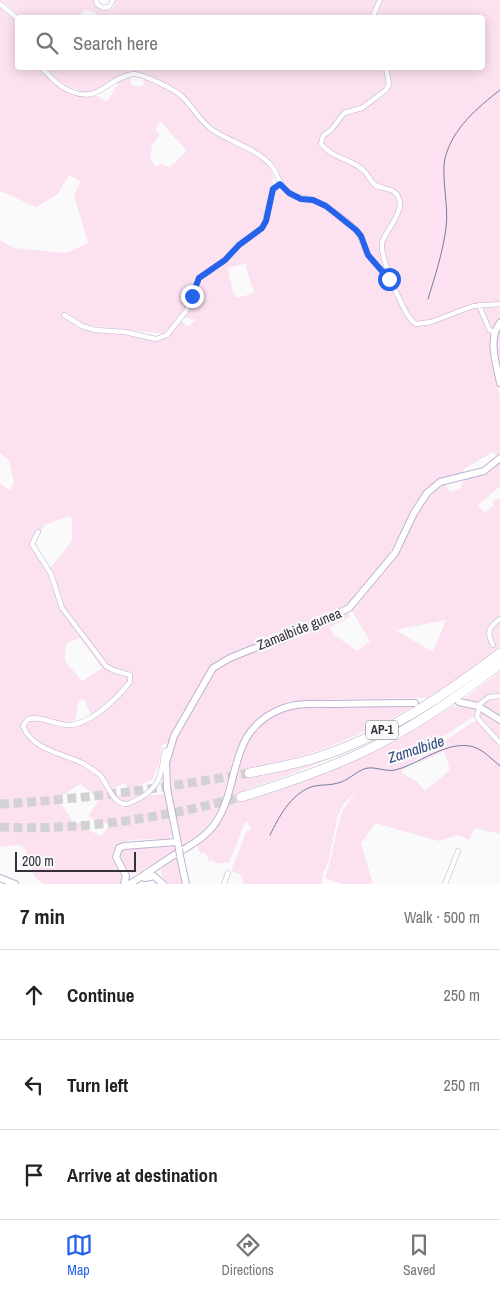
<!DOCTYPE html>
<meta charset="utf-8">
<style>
:root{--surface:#fff;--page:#f2f2f2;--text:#222;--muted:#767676;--line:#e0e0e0;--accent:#2563eb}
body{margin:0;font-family:"Archivo Narrow",sans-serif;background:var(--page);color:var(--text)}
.scale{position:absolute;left:15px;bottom:12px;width:121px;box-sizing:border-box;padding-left:5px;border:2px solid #34303c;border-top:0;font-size:14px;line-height:18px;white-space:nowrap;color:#34303c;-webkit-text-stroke:4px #fafafa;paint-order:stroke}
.stop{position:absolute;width:15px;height:15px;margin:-11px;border:4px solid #2563eb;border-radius:50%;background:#fff}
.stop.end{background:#2563eb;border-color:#fff;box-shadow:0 1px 5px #0008}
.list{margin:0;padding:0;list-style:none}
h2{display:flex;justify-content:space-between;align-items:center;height:65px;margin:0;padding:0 20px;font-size:21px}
h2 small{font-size:16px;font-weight:400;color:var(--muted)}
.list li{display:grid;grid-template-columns:32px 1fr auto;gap:15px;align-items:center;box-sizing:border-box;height:90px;padding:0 20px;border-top:1px solid var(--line)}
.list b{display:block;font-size:19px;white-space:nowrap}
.list em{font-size:16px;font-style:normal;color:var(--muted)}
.icon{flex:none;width:28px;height:28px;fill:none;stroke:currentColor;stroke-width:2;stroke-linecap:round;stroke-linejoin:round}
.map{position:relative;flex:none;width:500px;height:884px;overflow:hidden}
.search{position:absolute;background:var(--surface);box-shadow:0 2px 12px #0003;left:15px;right:15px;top:15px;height:55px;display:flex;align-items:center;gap:12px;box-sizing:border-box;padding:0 18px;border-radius:5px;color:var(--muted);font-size:19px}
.sheet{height:335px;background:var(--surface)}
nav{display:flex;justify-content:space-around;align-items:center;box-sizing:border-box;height:70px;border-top:1px solid var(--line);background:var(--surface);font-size:14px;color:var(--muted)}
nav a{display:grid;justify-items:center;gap:2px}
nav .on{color:var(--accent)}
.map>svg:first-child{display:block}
.green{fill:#fce1f1;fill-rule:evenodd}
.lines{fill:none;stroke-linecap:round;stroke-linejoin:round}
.stream{stroke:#727e9d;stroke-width:1}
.highway-tunnel{stroke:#d2d2d4;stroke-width:9;stroke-dasharray:9 4.5;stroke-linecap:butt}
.street-casing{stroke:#bdb2d1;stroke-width:5.5}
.secondary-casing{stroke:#bdb2d1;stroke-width:8}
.highway-casing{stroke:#bdb2d1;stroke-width:10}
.street{stroke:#fff;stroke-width:4.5}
.secondary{stroke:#fff;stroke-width:6}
.highway{stroke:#fff;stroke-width:9}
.secondary-bridge-casing{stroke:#bdb2d1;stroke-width:8;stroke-linecap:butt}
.secondary-bridge{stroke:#fff;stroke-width:6}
.route{stroke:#2563eb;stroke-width:6}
.labels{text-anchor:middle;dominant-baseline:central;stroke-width:4.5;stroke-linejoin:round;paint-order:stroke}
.shield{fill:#fafafa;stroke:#6f6d75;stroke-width:1}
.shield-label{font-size:12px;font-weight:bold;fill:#34303c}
.street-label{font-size:14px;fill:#34303c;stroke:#fafafa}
.water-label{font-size:15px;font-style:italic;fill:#334b7e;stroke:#fafafa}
</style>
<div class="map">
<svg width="500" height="884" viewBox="0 0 500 884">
<rect width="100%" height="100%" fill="#fafafa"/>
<path class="green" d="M 0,0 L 94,0 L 101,9 L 110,11 L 113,9 L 116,0 L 500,0 L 500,320 L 496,322 L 500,328 L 500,363 L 494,366 L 500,398 L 500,452 L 497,456 L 493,452 L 464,469 L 464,474 C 454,476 443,478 435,483 C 414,497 406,522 395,543 C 382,568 362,595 339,611 L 348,612 L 350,617 L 330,627 L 333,634 L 357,651 L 370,641 L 352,611 L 387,568 L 403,543 L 424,503 L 439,486 L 445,484 L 450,492 L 460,489 L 464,479 L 493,470 L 500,460 L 500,486 L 478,505 L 484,513 L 494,505 L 492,502 L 500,498 L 500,646 L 456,679 L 427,698 L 317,700 L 312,707 L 413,706 C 362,736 309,758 251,768 L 249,769 L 249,774 L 253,778 L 294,768 L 340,754 L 294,773 L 243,791 L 241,795 L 244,800 L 319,775 L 358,759 L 417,728 L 453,706 L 477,709 L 475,716 L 422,750 L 415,761 L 401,772 L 417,782 L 425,791 L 450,770 L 444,751 L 418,764 L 422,756 L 473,722 L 477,721 L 483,702 L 464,699 L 500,672 L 500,834 L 475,828 L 469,840 L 457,835 L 439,841 L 375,823 L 361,844 L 373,884 L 343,884 L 325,878 L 330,862 L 339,821 L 343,810 L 356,791 L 343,805 L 338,815 L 328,863 L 323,873 L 322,884 L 244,884 L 241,875 L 231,871 L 247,830 L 251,831 L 248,821 L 245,823 L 229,863 L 215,863 L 214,860 L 209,861 L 206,853 L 201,854 L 197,847 C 226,822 233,796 240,759 L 233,759 C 223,800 220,822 183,846 L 170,787 L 169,759 L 174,742 L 162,745 L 159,764 L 152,780 L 138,786 L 140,795 L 123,802 L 116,796 L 129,791 L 125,783 L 116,787 L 117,790 L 113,792 C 104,779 98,769 83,762 L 81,771 L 83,766 C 103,775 105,796 122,805 L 120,809 L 150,795 L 165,794 L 172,835 L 169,839 C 158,839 126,838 118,844 C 113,848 112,853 112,858 L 123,880 L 121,884 L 43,884 L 34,876 L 25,848 L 19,845 L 0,847 L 0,483 L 10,491 L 14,482 L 9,461 L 0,452 L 0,240 L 14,248 L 66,253 L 88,243 L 74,195 L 81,182 L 69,175 L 58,194 L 36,207 L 0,191 ZM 4,2 L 21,18 L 77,17 L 85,10 L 94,12 L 99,18 L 482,18 L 482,68 L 389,68 C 389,74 391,82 390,88 C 386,101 355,110 344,115 L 346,111 C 357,107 381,99 386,87 C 388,82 386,73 385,68 L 44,68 L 61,84 L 88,93 L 101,90 L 112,80 L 133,72 L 140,73 L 163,83 L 160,86 L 144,79 L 143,86 L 131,85 L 131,77 L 119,82 L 107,102 L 98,96 L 81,96 L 64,90 L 38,68 L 18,68 L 17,22 L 3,9 ZM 161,122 L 187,151 L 170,167 L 160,164 L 156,167 L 150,159 L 152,145 L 160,134 L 155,129 ZM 264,156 L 277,168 L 282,181 L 274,194 L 267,217 L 264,216 C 270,194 282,176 263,160 ZM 245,264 L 254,293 L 237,298 L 233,293 L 228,268 ZM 179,317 L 196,320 L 187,327 L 181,320 L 167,337 L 160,340 L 93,330 L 94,326 L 164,334 ZM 69,516 L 72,519 L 72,541 L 50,568 L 34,544 L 44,525 ZM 446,620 L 433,652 L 395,630 ZM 80,638 L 102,668 L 82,681 L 65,661 L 66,643 ZM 84,699 L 93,719 L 74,727 L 63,727 L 65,722 L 75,721 L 79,701 ZM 80,784 L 99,799 L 88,817 L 110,825 L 101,836 L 89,830 L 85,823 L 73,822 L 58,799 Z
M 175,845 L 176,851 L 136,874 C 126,874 118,862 119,853 L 124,848 Z
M 178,857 L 183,884 L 168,884 C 154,867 163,867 178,857 Z"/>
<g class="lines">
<path class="stream" d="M 428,299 C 435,276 443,252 446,228 C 449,207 441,176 445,158 C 453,128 477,108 500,90
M 270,835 C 279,817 290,795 311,787 C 320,784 331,786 341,782 C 350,779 359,769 368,768 C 377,767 386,772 395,770 C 421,764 455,733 482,751 C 488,755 494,761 500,766"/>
<path class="highway-tunnel" d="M 0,804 C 84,799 166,788 249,773
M 0,827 C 81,831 162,818 241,797"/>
<defs>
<path id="street" d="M 96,0 L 97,4 L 103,8 L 109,7 L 113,0
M 0,4 L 18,19
M 372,18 L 380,0
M 42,68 C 48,74 56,84 64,88 C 100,107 103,79 133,74 C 142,73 170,88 178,93 C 191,103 198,119 211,129 C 229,142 254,147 270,164 C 278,173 278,183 288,192 C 295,198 303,197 312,200 C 324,203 347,221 356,229 C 362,236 362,246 367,253 C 373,263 382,270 389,279 C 398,292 404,316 416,324 L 431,322 L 473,306 L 500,304
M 386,68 L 389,84 L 386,90 L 362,108 L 344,113 L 331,130 L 323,136 L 321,144 C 333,159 350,158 363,170 C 368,174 370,181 375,185 C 385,191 399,186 400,205 C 400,215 386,232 382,242 C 380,255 389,267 389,279
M 479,305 L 489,329 L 494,333
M 64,315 L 82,326 L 95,330 L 125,332 L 156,339 L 167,335 L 186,311 L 199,278 L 225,260 L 239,245 L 262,228 L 265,221 L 273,189 L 280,184
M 38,532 L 32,544 L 51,574 L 62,608 L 106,666 L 113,670 L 130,675 L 130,682 C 117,698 90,726 67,725 C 54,724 41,716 28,719 L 23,726 C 33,751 63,753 84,764 C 89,767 95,771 100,775 C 107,783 112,802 124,804 C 129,805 137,799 142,797 C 160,785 161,775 164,755 L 165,751 L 169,750
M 493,645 C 486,632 489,627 500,619
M 481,703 L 489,697 L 500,696
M 479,709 L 477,716 L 479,720 L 500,743
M 224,884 L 228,873
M 445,884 L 458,851"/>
<path id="secondary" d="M 500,323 C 487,339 497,366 500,383
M 459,702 L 478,706 L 500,720
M 179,849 L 167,788 L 166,763 L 174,736 L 213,668 L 230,658 L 252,649 L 282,640 L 349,608 L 395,553 L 414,513 L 427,493 L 440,482 L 484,471 L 500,458
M 180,856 L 186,884
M 0,878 L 15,884
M 145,878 L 154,876 L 163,884
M 124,884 L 126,876 L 116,857 L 119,848 L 124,846 L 177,842
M 129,884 C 144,876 157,866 171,857 C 187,847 205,839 216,822 C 241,784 227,732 279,710 C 297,702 319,704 339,704 C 364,703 390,703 415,703"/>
<path id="highway" d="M 249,773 C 270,769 291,765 312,759 C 382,738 442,697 500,653
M 241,797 C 284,784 328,769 369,749 C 415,726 459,696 500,664"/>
</defs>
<use href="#street" class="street-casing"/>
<use href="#secondary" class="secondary-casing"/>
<use href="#highway" class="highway-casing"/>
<use href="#street" class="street"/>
<use href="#secondary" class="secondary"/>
<use href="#highway" class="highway"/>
<defs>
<path id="secondary-bridge" d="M 179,849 L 180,856"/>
</defs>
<use href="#secondary-bridge" class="secondary-bridge-casing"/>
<use href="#secondary-bridge" class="secondary-bridge"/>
</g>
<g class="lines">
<path class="route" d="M 192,296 L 199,278 L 225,260 L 239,245 L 262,228 L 266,221 L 273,189 L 280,184 L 289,193 L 301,199 L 313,200 L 326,206 L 356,230 L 361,236 L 368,255 L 389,279"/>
</g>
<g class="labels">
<rect class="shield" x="366" y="720.5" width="32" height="19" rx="4"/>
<g class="shield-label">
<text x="382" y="730">AP-1</text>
</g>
<g class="street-label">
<text transform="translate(299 629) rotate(-22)">Zamalbide gunea</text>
</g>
<g class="water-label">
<text transform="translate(416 749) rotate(-18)">Zamalbide</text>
</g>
</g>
</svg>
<div class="scale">200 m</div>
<div class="stop" style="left:389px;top:279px"></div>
<div class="stop end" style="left:192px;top:296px"></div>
<div class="search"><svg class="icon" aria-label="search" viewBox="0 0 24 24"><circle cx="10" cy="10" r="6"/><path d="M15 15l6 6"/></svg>Search here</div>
</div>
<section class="sheet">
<h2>7 min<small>Walk · 500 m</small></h2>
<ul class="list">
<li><svg class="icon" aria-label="ahead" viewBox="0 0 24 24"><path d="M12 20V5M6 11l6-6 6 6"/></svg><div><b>Continue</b></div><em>250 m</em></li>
<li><svg class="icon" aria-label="left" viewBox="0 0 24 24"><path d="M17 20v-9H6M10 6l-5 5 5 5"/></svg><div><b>Turn left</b></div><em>250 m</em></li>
<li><svg class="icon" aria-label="arrive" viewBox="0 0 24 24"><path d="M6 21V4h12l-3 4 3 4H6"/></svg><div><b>Arrive at destination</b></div></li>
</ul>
</section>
<nav>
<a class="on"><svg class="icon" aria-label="map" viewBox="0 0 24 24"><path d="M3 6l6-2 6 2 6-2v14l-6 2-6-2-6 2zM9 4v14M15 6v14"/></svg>Map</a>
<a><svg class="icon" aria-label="directions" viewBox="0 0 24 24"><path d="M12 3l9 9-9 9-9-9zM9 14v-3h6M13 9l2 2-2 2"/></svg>Directions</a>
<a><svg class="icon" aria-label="saved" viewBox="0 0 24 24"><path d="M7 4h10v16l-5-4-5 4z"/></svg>Saved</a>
</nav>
